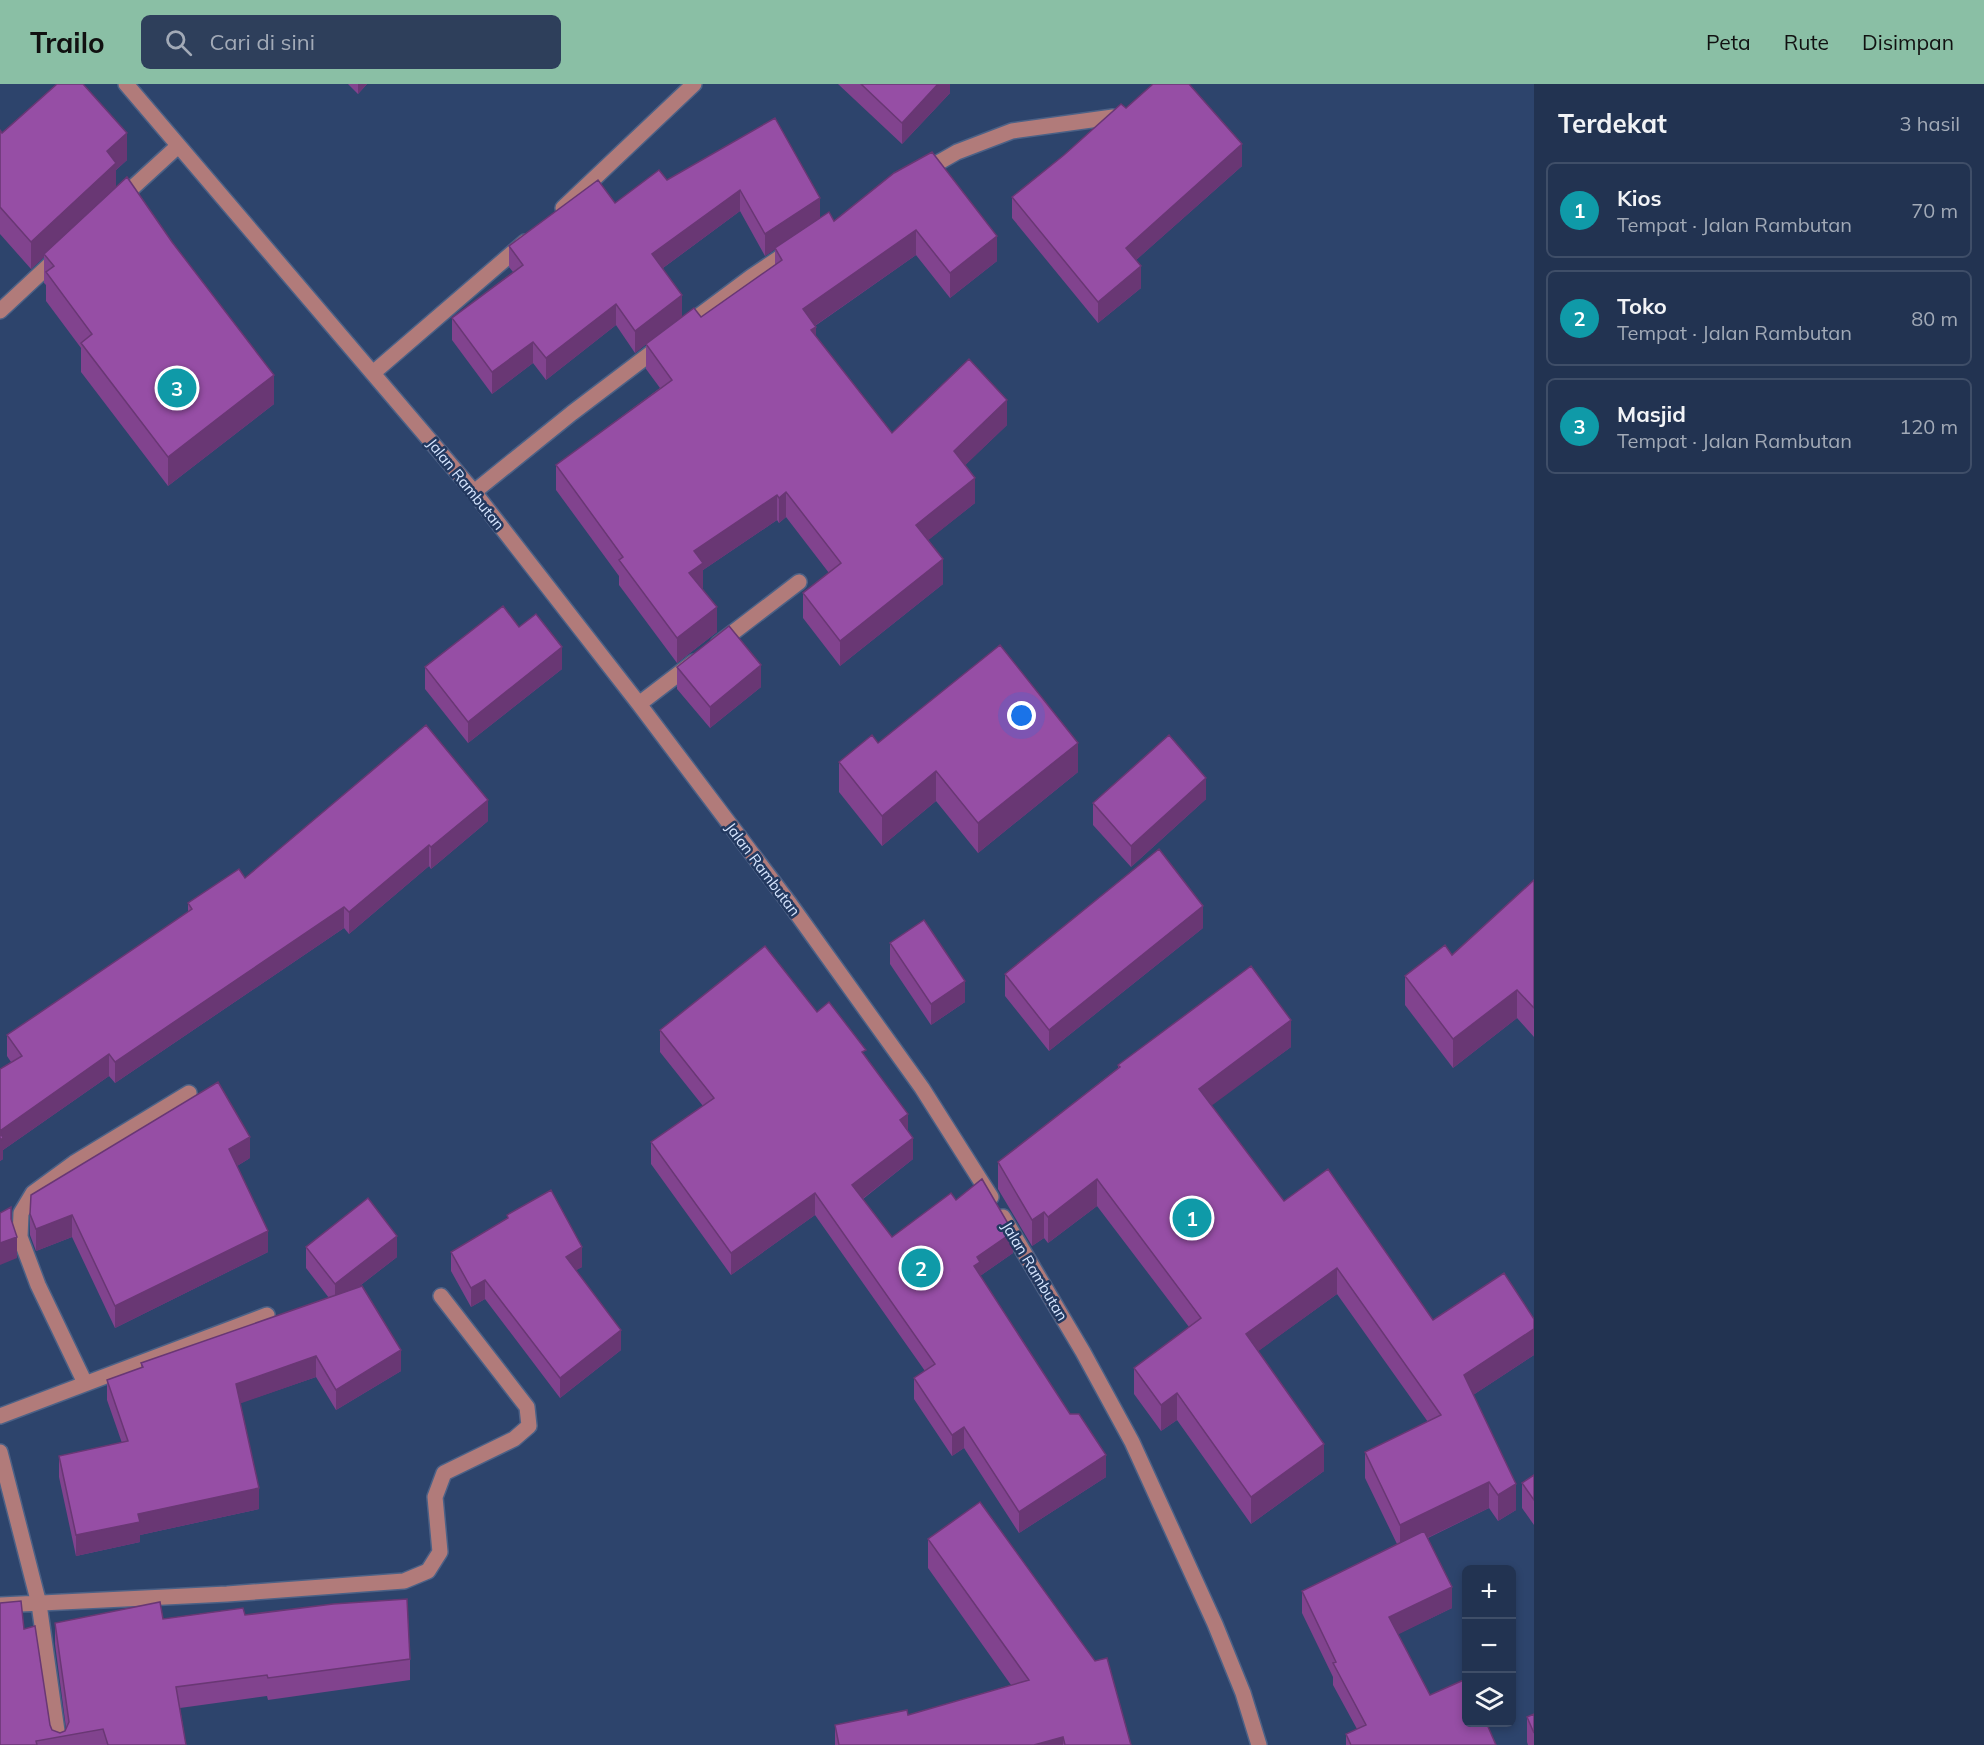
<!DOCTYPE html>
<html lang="id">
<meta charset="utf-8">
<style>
:root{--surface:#223351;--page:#2e3f5b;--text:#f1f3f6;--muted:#a2aab7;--line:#3f4e68;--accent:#8abfa5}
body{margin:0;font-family:Mulish,sans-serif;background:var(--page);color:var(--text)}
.controls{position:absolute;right:18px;bottom:18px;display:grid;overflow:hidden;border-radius:9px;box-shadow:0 3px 9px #0003}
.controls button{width:54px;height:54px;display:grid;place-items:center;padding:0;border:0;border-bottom:2px solid var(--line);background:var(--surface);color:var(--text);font:30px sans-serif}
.you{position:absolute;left:1022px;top:632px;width:21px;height:21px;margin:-15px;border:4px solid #fff;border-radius:50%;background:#1a73e8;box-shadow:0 0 0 9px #1a73e833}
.badge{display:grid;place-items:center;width:39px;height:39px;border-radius:50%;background:var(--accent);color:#fff;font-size:20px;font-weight:700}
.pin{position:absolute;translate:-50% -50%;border:3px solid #fff;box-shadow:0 2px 6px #0006}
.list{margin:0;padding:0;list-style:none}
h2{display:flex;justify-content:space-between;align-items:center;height:78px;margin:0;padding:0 24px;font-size:26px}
h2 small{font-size:20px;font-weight:400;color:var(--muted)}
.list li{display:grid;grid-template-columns:39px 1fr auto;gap:18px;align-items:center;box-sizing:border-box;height:96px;margin:0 12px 12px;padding:0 12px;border:2px solid var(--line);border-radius:9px}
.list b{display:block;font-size:22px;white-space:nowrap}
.list p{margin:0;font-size:20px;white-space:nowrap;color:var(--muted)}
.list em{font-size:20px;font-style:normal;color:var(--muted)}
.icon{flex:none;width:33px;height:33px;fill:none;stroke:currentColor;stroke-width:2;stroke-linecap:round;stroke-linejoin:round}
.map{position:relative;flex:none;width:1534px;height:1661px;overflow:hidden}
header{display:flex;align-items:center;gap:36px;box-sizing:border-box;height:84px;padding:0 30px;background:var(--accent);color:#111}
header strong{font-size:28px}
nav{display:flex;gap:33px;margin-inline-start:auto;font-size:21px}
.search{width:420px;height:54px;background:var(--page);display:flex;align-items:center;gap:15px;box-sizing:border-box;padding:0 21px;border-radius:9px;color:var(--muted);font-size:22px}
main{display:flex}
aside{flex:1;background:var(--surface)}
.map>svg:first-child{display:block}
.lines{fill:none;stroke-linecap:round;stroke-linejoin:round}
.minor-casing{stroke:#4c6186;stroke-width:18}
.minor{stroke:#b17b7a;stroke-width:15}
.wall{fill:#81438e;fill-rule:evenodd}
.shaded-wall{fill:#693774}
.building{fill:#964ea5;stroke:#693774;stroke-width:1.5}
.labels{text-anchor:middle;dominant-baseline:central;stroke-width:5;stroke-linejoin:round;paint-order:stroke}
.street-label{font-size:15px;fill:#d7e6ff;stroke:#233960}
</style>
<header>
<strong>Trailo</strong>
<div class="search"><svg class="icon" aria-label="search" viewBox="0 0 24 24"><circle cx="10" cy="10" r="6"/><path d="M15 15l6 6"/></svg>Cari di sini</div>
<nav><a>Peta</a><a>Rute</a><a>Disimpan</a></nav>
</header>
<main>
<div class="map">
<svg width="1534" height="1661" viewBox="0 0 1534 1661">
<rect width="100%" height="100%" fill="#2d446c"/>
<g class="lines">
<defs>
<path id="minor" d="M 126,0 L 474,408 L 639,620 L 790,820 L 922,1004 L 991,1113
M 922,88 L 957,68 L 1012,47 L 1113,33
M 118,117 L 178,62
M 563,124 L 694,0
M 0,227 L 59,172
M 684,243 L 751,193 L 791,166
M 373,289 L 525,158
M 474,408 L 572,329 L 663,260
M 718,560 L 799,498
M 639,620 L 694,578
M 1003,1133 L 1083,1268 L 1132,1358 L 1215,1540 L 1243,1609 L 1259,1661
M 85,1299 L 38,1201 L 20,1153 L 21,1129 L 33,1109 L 74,1079 L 189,1009
M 0,1332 L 267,1231
M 0,1368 L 39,1520 L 59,1661
M 0,1521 L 227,1510 L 404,1497 L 428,1487 L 440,1468 L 435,1413 L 444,1389 L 514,1355 L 529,1342 L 527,1323 L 441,1212"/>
</defs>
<use href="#minor" class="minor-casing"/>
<use href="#minor" class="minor"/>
</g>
<path class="wall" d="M 348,0 L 367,0 L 358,10 Z
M 838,0 L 950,0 L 950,9 L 902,60 Z
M 1126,24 L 1242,82 L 1136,176 L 1141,204 L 1098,239 L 1012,134 L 1012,113 Z
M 775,34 L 820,134 L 834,137 L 894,89 L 997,177 L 950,214 L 916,171 L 815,242 L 816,252 L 892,349 L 1007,341 L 965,381 L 975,419 L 928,456 L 943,500 L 840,582 L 803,534 L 803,509 L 829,489 L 786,433 L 779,439 L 777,436 L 703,486 L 703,504 L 702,504 L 717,548 L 677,579 L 619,501 L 619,492 L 556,406 L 556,381 L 660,304 L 646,285 L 646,260 L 635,269 L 616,241 L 546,296 L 533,279 L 492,310 L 452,256 L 452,234 L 513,188 L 509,183 L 509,162 L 615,119 L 667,96 ZM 740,127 L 765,172 L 775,165 L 775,181 L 701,233 L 682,232 L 663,184 Z
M 0,46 L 2,49 L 127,76 L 116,86 L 116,104 L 274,320 L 168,402 L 81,288 L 81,264 L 46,217 L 46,201 L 44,199 L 44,173 L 31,185 L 0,150 Z
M 519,543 L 562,585 L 468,659 L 425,605 L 425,583 Z
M 677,583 L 761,603 L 710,644 L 677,605 Z
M 878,659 L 1078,688 L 978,769 L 936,717 L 882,762 L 839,708 L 839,678 Z
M 1206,715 L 1131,783 L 1093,741 L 1093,719 Z
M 488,737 L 431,785 L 429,782 L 349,850 L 344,844 L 115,999 L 109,992 L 3,1066 L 3,1075 L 0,1077 L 0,985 L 11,978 L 7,972 L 7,951 L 188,828 L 188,819 L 245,794 Z
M 1534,796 L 1534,953 L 1517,934 L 1453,984 L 1405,921 L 1405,892 L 1452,871 Z
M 1203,844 L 1049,967 L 1005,912 L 1005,890 Z
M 890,859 L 965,918 L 931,941 L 890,880 Z
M 817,928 L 866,973 L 908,1047 L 913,1075 L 863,1115 L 892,1153 L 956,1116 L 1013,1169 L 980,1192 L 1106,1393 L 1019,1449 L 964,1364 L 952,1372 L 914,1315 L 914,1294 L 925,1287 L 815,1131 L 731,1191 L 651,1080 L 651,1058 L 703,1022 L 660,968 L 660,946 Z
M 1291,963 L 1211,1021 L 1284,1117 L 1433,1236 L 1534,1235 L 1534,1271 L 1473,1311 L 1516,1426 L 1498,1437 L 1489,1424 L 1428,1454 L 1452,1524 L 1398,1550 L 1430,1611 L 1496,1661 L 1346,1661 L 1346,1650 L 1357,1645 L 1333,1601 L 1333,1593 L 1302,1529 L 1302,1507 L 1397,1460 L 1365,1394 L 1365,1368 L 1428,1338 L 1337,1210 L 1258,1267 L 1324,1387 L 1251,1440 L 1177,1336 L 1161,1347 L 1134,1310 L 1134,1284 L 1189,1243 L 1097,1122 L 1048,1159 L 1044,1154 L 1032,1162 L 998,1105 L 998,1078 L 1118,984 L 1118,981 Z
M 250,1074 L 237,1082 L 268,1168 L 115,1244 L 72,1153 L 36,1167 L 30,1151 L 30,1130 Z
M 507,1131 L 582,1183 L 576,1186 L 621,1266 L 560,1314 L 485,1215 L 471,1223 L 451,1187 L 451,1168 L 507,1135 Z
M 306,1163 L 397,1173 L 357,1204 L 401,1287 L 336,1326 L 316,1293 L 240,1319 L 259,1425 L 140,1451 L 140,1458 L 76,1472 L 59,1393 L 59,1372 L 122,1359 L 107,1316 L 107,1296 L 141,1284 L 141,1279 L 329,1214 L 306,1184 Z
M 1534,1391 L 1534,1441 L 1522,1424 L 1522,1399 Z
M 928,1455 L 1131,1661 L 835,1661 L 835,1641 L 908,1631 L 1011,1601 L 928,1484 Z
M 245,1531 L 410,1575 L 410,1596 L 268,1616 L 267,1612 L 180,1624 L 186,1661 L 0,1661 L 24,1545 L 50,1641 L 52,1646 L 60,1649 L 65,1647 L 66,1644 L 55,1560 L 55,1539 L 163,1535 Z
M 1534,1630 L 1534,1661 L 1528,1661 L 1527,1658 L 1527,1633 Z"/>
<path class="shaded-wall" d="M 358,0 L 367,0 L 358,10 Z
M 938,0 L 950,0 L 950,9 L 902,60 L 902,39 Z
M 127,49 L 127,76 L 116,86 L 116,106 L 44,170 L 44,173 L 31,185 L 31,158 L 107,67 Z
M 1242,60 L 1242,82 L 1126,185 L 1126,164 Z
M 740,106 L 740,127 L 652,192 L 652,170 Z
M 820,114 L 820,136 L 765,172 L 765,150 Z
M 916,146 L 916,171 L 803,250 L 803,225 Z
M 997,152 L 997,177 L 950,214 L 950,189 Z
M 1141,182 L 1141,204 L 1098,239 L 1098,218 Z
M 682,211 L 682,233 L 635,269 L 635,247 Z
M 616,220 L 616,241 L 546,296 L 546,274 Z
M 816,243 L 816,268 L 811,246 Z
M 533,258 L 533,279 L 492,310 L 492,288 Z
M 274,291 L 274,320 L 168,402 L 168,373 Z
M 1007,316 L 1007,341 L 954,392 L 954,367 Z
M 975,394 L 975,419 L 916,466 L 916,441 Z
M 786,408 L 786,433 L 779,439 L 779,414 Z
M 777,411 L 777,436 L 703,486 L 703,504 L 689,513 L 689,489 L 694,467 Z
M 943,475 L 943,500 L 840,582 L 840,557 Z
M 717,523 L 717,548 L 677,579 L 677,554 Z
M 562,563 L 562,585 L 468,659 L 468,638 Z
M 761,581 L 761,603 L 710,644 L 710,623 Z
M 1078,659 L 1078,688 L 978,769 L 978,739 Z
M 936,687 L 936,717 L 882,762 L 882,732 Z
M 1206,694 L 1206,715 L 1131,783 L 1131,762 Z
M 488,716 L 488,737 L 431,785 L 431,763 Z
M 429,761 L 429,782 L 349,850 L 349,828 Z
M 1203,822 L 1203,844 L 1049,967 L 1049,946 Z
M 344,823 L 344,844 L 115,999 L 115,978 Z
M 965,897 L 965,918 L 931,941 L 931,920 Z
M 1517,906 L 1517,934 L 1453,984 L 1453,955 Z
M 1291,936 L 1291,963 L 1199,1031 L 1199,1005 Z
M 109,970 L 109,992 L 3,1066 L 3,1075 L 0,1077 L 0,1047 Z
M 908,1030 L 908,1051 L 900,1036 Z
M 250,1053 L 250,1074 L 229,1087 L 229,1065 Z
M 913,1054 L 913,1075 L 852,1123 L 852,1101 Z
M 1097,1095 L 1097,1122 L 1048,1159 L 1048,1133 Z
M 815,1109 L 815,1131 L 731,1191 L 731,1169 Z
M 1044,1128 L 1044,1154 L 1032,1162 L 1032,1136 Z
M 72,1131 L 72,1153 L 36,1167 L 36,1145 Z
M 268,1147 L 268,1168 L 115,1244 L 115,1222 Z
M 1013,1148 L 1013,1169 L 980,1192 L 974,1182 L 977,1173 Z
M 397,1152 L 397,1173 L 335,1221 L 335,1200 Z
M 17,1153 L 17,1174 L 0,1181 L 0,1159 Z
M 582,1163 L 582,1183 L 566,1192 L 566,1173 Z
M 1337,1184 L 1337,1210 L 1246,1276 L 1246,1250 Z
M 485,1196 L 485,1215 L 471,1223 L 471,1204 Z
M 1534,1245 L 1534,1271 L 1464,1317 L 1464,1291 Z
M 621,1246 L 621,1266 L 560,1314 L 560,1294 Z
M 401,1266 L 401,1287 L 336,1326 L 336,1306 Z
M 316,1272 L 316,1293 L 236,1321 L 236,1300 Z
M 1177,1309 L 1177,1336 L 1161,1347 L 1161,1321 Z
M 964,1343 L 964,1364 L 952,1372 L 952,1351 Z
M 1324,1360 L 1324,1387 L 1251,1440 L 1251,1413 Z
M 1106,1371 L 1106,1393 L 1019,1449 L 1019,1428 Z
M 1489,1398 L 1489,1424 L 1400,1467 L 1400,1441 Z
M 1516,1400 L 1516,1426 L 1498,1437 L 1498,1411 Z
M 259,1404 L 259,1425 L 140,1451 L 140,1458 L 76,1472 L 76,1451 L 138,1430 Z
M 1452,1503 L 1452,1524 L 1389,1555 L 1389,1533 Z
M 1063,1653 L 1063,1661 L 1034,1661 Z"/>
<path class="building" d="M 57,0 L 83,0 L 127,49 L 107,67 L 116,79 L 31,158 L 0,123 L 0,46 L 2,49 Z
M 861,0 L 938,0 L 902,39 Z
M 1153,0 L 1189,0 L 1242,60 L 1126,164 L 1141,182 L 1098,218 L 1012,113 L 1064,71 L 1121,20 L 1126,24 Z
M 775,34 L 820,114 L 765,150 L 740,106 L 652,170 L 682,211 L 635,247 L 616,220 L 546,274 L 533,258 L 492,288 L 452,234 L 523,181 L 509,162 L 598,96 L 615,119 L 659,86 L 667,96 Z
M 932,68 L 997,152 L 950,189 L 916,146 L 803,225 L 816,243 L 811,246 L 892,349 L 969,275 L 1007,316 L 954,367 L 975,394 L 916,441 L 943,475 L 840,557 L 803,509 L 841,479 L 786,408 L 779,414 L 777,411 L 694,467 L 703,479 L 689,489 L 717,523 L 677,554 L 619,476 L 623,473 L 556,381 L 672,296 L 646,260 L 694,224 L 701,233 L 782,176 L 775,164 L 829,128 L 834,137 L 894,89 Z
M 127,93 L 172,158 L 274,291 L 168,373 L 81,259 L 92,250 L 46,188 L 54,182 L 44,170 Z
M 503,522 L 519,543 L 536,530 L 562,563 L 468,638 L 425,583 Z
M 729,542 L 761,581 L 710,623 L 677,583 Z
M 1000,561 L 1078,659 L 978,739 L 936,687 L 882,732 L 839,678 L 872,651 L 878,659 Z
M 426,641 L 488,716 L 431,763 L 429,761 L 349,828 L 344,823 L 115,978 L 109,970 L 0,1047 L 0,985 L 22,972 L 7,951 L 192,825 L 188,819 L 239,785 L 245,794 Z
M 1169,651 L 1206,694 L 1131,762 L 1093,719 Z
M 1159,765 L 1203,822 L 1049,946 L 1005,890 Z
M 1534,796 L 1534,924 L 1517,906 L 1453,955 L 1405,892 L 1445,861 L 1452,871 Z
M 924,836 L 965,897 L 931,920 L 890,859 Z
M 765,862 L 817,928 L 829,918 L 866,966 L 862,968 L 908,1030 L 900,1036 L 913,1054 L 852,1101 L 892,1153 L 951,1109 L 956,1116 L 982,1095 L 1013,1148 L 977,1173 L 980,1178 L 974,1182 L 1070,1330 L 1079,1330 L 1106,1371 L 1019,1428 L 964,1343 L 952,1351 L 914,1294 L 935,1280 L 815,1109 L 731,1169 L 651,1058 L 714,1014 L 660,946 Z
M 1251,882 L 1291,936 L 1199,1005 L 1284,1117 L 1328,1085 L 1433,1236 L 1504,1189 L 1534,1235 L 1534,1245 L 1464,1291 L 1516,1400 L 1498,1411 L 1489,1398 L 1400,1441 L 1365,1368 L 1441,1331 L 1337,1184 L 1246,1250 L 1324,1360 L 1251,1413 L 1177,1309 L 1161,1321 L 1134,1284 L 1201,1234 L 1097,1095 L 1048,1133 L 1044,1128 L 1032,1136 L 998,1078 L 1120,983 L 1118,981 Z
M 218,998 L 250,1053 L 229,1065 L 268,1147 L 115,1222 L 72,1131 L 36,1145 L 30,1130 L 31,1111 Z
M 0,1048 L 3,1054 L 0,1056 Z
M 551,1106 L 582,1163 L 566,1173 L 621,1246 L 560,1294 L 485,1196 L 471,1204 L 451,1168 L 508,1134 L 507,1131 Z
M 368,1114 L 397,1152 L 335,1200 L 306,1163 Z
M 11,1123 L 11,1135 L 17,1153 L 0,1159 L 0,1129 Z
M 362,1202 L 401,1266 L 336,1306 L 316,1272 L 236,1300 L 259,1404 L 138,1430 L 140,1438 L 76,1451 L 59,1372 L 128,1357 L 107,1296 L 143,1283 L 141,1279 Z
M 1534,1391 L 1534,1416 L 1522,1399 Z
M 980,1418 L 1095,1577 L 1107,1574 L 1131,1661 L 1065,1661 L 1063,1653 L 1034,1661 L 839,1661 L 835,1641 L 907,1626 L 908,1631 L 1029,1596 L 928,1455 Z
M 1424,1447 L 1452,1503 L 1389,1533 L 1430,1611 L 1466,1595 L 1467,1638 L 1486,1638 L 1496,1661 L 1351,1661 L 1346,1650 L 1366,1641 L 1333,1579 L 1336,1578 L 1302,1507 Z
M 407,1515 L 410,1575 L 268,1594 L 267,1591 L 176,1603 L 186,1661 L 108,1661 L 103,1645 L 36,1657 L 37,1661 L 0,1661 L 0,1519 L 21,1517 L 24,1545 L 35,1542 L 50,1641 L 52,1646 L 60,1649 L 65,1647 L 69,1638 L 55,1539 L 160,1518 L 163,1535 L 243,1524 L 245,1531 L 333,1520 Z
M 1534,1630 L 1534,1649 L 1527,1633 Z"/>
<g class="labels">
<g class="street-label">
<text transform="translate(466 400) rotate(51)">Jalan Rambutan</text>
<text transform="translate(763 785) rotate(53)">Jalan Rambutan</text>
<text transform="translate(1035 1187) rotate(59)">Jalan Rambutan</text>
</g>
</g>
</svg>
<div class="controls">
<button>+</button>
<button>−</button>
<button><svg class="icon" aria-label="layers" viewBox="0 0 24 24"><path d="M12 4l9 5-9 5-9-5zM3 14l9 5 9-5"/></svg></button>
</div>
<div class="you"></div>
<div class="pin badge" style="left:1192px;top:1134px;background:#0f9aa8">1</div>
<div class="pin badge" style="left:921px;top:1184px;background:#0f9aa8">2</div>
<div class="pin badge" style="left:177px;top:304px;background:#0f9aa8">3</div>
</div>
<aside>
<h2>Terdekat<small>3 hasil</small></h2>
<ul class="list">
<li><span class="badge" style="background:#0f9aa8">1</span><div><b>Kios</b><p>Tempat · Jalan Rambutan</p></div><em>70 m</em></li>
<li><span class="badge" style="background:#0f9aa8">2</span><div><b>Toko</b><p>Tempat · Jalan Rambutan</p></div><em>80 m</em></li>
<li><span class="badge" style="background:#0f9aa8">3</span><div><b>Masjid</b><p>Tempat · Jalan Rambutan</p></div><em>120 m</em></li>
</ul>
</aside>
</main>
